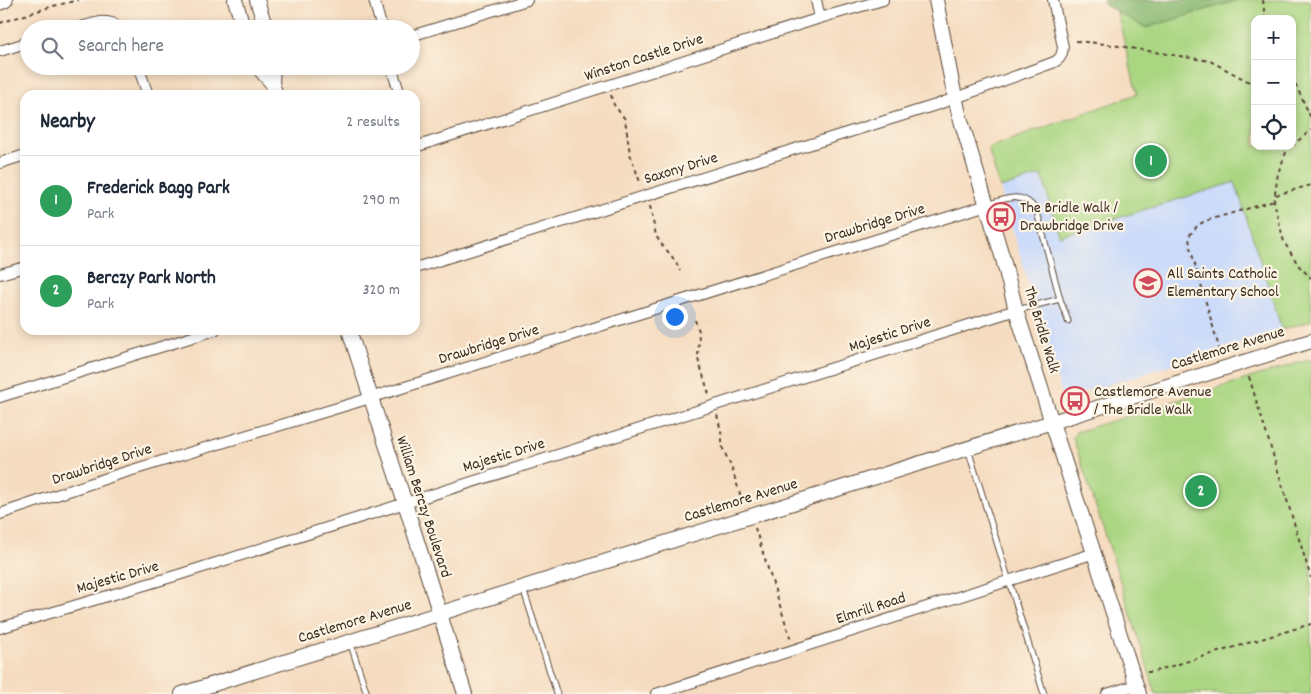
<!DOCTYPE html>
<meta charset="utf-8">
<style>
:root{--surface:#fff;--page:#f2f2f3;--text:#1f2937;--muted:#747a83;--line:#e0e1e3;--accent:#d1495b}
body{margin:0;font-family:Dekko,sans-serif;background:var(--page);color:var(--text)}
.controls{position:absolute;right:15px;top:15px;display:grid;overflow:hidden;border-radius:10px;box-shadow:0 2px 8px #0003}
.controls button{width:45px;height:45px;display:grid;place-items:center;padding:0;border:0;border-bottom:1px solid var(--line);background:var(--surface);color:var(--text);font:25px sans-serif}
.you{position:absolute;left:674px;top:316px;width:18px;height:18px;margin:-12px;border:4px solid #fff;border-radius:50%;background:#1a73e8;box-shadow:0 0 0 8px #1a73e833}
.badge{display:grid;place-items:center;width:32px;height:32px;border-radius:50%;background:var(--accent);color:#fff;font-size:16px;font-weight:700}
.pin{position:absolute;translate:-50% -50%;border:2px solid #fff;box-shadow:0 1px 5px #0006}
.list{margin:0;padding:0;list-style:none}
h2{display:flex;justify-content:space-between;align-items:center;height:65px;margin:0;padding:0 20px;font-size:21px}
h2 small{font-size:16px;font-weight:400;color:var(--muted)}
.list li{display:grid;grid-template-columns:32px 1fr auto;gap:15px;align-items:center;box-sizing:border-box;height:90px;padding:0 20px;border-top:1px solid var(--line)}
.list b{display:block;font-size:19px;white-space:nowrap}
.list p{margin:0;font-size:16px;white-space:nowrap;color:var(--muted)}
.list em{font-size:16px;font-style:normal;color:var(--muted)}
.icon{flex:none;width:28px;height:28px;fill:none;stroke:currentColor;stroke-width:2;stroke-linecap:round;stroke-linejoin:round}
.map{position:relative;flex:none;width:1311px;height:694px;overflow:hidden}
.search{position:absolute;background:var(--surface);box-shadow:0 2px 8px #0003;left:20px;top:20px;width:400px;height:55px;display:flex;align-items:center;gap:12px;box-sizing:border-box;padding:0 18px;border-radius:28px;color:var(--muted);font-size:19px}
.panel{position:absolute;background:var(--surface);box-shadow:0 2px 8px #0003;left:20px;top:90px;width:400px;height:245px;border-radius:15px}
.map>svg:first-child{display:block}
.built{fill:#ccdbfa}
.green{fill:#aad682;stroke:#728050;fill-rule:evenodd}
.forest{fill:#87b770;stroke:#617047}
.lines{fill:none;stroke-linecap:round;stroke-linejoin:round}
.lane-casing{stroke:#574536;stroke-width:7}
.street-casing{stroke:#574536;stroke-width:12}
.secondary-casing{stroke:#574536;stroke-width:16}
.primary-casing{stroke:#574536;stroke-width:17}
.path{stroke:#574536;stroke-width:2;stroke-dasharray:4 4;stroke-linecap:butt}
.lane{stroke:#fff;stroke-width:5}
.street{stroke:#fff;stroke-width:10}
.secondary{stroke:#fff;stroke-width:14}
.primary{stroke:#fff;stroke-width:15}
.labels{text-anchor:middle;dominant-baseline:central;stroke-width:4.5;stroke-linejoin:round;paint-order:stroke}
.street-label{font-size:16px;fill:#3b2a1e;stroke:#fcf5e5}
.poi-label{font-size:16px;fill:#3b2a1e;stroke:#fcf5e5;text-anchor:start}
</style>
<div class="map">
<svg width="1311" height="694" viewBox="0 0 1311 694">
<rect width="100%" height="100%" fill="#fcf5e5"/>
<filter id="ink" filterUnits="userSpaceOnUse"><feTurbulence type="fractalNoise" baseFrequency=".02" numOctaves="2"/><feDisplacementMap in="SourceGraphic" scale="10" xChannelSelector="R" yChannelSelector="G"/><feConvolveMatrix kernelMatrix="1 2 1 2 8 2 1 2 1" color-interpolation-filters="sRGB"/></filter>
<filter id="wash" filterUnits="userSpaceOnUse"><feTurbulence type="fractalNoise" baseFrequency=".0096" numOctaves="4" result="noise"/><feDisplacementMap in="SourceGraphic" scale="20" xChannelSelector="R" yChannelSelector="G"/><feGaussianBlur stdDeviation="1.12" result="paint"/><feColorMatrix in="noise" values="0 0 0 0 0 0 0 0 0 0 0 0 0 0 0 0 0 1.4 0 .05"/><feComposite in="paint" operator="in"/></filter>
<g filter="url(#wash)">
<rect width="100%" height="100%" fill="#f5dcc0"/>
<path class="built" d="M 1041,175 L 1059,236 L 1235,181 L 1282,330 L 1063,399 L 1000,188 Z"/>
<path class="green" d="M 1114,0 L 1309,0 L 1311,7 L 1311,321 L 1282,330 L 1235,182 L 1059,236 L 1042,175 L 1000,188 L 988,148 L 1137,94 ZM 1255,19 L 1292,19 L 1292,146 L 1255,146 Z
M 1311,359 L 1311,694 L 1156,694 L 1108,543 L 1073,438 L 1076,432 Z"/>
<path class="forest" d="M 1103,0 L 1239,0 L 1146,28 L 1105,5 Z"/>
</g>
<g filter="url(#ink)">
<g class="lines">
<defs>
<path id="lane" d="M 987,205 C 1006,198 1024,190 1037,212 L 1060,299 L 1017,310
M 1060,299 L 1068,321
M 968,449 L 1044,694
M 523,588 L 557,694
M 350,642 L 367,694"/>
<path id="street" d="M 374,0 L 382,29
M 816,0 L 820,18
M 76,29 C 94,23 106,16 123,29
M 411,36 L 527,0
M 0,51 L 29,42
M 138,66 L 148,95
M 391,66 L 400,95
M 415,147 L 820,18 L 883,0
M 0,163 L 25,155
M 415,268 L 859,129 L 936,105 L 1052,63 C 1060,60 1062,56 1063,47 L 1053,0
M 0,274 L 25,267
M 0,397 L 215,330
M 0,514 L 116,475 L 354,403 L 987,205
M 0,628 L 178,575 L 1016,310
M 656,694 L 1095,553
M 1107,694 L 1136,685"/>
<path id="secondary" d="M 235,0 L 244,29
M 257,0 L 266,29
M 936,0 L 952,83 L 959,114 L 1003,259 L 1016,310 L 1139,694
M 257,66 L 272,83
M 273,66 L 272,83 L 276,95
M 349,330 L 405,503 L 465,694
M 182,694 L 1311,341"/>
<path id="primary" d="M 0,2 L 5,0"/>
</defs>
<use href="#lane" class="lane-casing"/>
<use href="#street" class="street-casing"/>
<use href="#secondary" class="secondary-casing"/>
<use href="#primary" class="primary-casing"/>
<path class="path" d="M 1263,0 L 1265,19
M 0,23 L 53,6 L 79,0
M 1076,41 L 1106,44 L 1210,61 L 1255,85
M 1292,77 L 1311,118
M 611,95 L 614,105 L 625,119 L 630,154 L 640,182
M 1291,146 L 1287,150 L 1278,173 L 1274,201 L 1284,242 L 1299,266 L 1311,278
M 1292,146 L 1311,130
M 1276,195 L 1311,185
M 650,206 L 656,236 L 662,245 L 670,254 L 676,262 L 680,271
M 695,320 L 699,331 L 698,359 L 709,394
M 1220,351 L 1190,247 L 1189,236 L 1198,225 L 1205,221 L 1274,201
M 1249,377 L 1311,578
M 717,415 L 721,431 L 723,449 L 731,466 L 742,500
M 755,528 L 791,640
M 1147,672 L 1152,672 L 1311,624"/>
<use href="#lane" class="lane"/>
<use href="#street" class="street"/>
<use href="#secondary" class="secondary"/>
<use href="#primary" class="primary"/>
</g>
</g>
<defs>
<symbol id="bus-ring" viewBox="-11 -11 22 22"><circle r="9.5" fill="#fcf5e5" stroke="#d1495b" stroke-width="1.5"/><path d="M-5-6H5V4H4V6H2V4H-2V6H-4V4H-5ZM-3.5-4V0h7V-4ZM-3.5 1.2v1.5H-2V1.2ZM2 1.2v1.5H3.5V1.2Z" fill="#d1495b"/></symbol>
<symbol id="school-ring" viewBox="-11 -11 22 22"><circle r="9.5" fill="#fcf5e5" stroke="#d1495b" stroke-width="1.5"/><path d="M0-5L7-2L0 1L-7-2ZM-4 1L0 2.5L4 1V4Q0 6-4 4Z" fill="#d1495b"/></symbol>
</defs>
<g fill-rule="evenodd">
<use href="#bus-ring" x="985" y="201" width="32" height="32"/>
<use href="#school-ring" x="1132" y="267" width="32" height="32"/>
<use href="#bus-ring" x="1059" y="385" width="32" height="32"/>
</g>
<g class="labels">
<g class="street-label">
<text transform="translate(644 58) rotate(-18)">Winston Castle Drive</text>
<text transform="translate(681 169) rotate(-17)">Saxony Drive</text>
<text transform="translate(875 224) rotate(-17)">Drawbridge Drive</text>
<text transform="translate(1041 330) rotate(73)">The Bridle Walk</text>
<text transform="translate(890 335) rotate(-18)">Majestic Drive</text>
<text transform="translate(489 345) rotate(-17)">Drawbridge Drive</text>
<text transform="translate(1228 349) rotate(-17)">Castlemore Avenue</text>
<text transform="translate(504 456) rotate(-17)">Majestic Drive</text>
<text transform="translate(102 465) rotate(-18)">Drawbridge Drive</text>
<text transform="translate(741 501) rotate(-17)">Castlemore Avenue</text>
<text transform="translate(423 507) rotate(72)">William Berczy Boulevard</text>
<text transform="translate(118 578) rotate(-16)">Majestic Drive</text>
<text transform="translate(871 609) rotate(-18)">Elmrill Road</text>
<text transform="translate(355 622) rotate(-17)">Castlemore Avenue</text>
</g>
<g class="poi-label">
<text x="1020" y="208">The Bridle Walk /<tspan x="1020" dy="18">Drawbridge Drive</tspan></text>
<text x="1167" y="274">All Saints Catholic<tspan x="1167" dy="18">Elementary School</tspan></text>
<text x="1094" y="392">Castlemore Avenue<tspan x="1094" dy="18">/ The Bridle Walk</tspan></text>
</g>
</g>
</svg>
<div class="controls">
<button>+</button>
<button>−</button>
<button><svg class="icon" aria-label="locate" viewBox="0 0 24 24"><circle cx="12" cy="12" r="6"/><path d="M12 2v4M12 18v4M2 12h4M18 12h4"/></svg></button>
</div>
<div class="you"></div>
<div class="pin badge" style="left:1151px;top:161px;background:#2e9e5b">1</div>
<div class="pin badge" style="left:1201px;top:491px;background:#2e9e5b">2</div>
<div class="search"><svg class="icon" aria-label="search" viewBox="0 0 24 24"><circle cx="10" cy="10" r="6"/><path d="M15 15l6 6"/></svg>Search here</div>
<section class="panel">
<h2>Nearby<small>2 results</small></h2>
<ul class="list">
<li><span class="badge" style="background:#2e9e5b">1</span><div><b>Frederick Bagg Park</b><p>Park</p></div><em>290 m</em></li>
<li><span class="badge" style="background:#2e9e5b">2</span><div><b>Berczy Park North</b><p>Park</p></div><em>320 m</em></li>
</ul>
</section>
</div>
